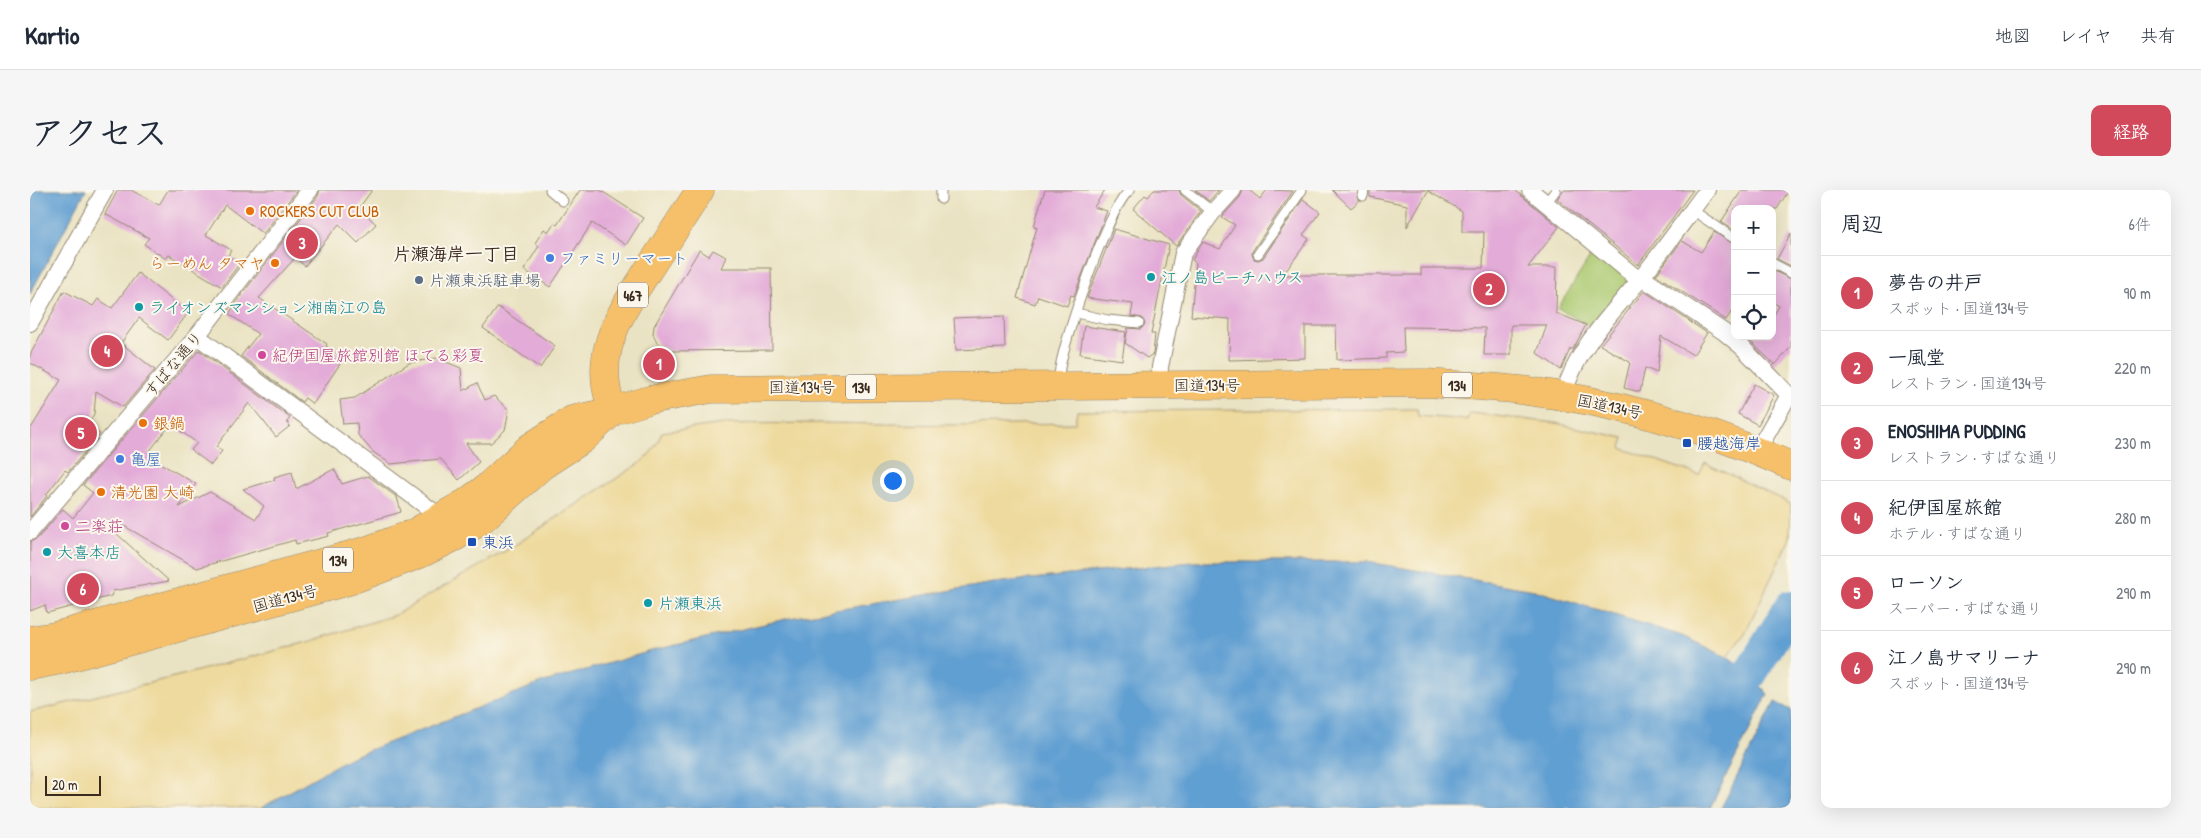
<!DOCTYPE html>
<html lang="ja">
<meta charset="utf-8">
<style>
:root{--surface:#fff;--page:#f6f6f7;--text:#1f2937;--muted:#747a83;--line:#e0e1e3;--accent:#d1495b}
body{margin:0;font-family:"Patrick Hand","Klee One",sans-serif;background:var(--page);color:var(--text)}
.controls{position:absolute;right:15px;top:15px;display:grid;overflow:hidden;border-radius:10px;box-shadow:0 5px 20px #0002}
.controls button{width:45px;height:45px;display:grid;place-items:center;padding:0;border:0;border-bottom:1px solid var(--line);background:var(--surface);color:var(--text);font:25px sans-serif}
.scale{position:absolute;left:15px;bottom:12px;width:56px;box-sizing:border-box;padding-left:5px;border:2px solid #3b2a1e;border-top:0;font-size:14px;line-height:18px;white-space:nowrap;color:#3b2a1e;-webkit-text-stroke:4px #fbf7ec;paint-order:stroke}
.you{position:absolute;left:862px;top:290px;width:18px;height:18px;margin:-12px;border:4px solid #fff;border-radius:50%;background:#1a73e8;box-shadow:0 0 0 8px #1a73e833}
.badge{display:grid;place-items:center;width:32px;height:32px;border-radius:50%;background:var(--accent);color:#fff;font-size:16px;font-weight:700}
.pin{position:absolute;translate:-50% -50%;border:2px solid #fff;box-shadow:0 1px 5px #0006}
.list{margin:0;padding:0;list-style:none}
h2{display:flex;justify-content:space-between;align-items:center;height:65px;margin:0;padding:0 20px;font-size:21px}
h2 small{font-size:16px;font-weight:400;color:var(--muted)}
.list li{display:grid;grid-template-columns:32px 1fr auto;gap:15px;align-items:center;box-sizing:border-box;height:75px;padding:0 20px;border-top:1px solid var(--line)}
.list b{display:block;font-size:19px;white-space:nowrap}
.list p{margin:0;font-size:16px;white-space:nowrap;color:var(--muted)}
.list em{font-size:16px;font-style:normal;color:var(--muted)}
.icon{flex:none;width:28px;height:28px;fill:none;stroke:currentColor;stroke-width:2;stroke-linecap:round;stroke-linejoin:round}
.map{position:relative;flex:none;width:1761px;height:618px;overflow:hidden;border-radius:10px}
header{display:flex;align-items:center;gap:30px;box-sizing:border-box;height:70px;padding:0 25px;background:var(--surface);border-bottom:1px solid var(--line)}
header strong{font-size:24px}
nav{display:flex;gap:28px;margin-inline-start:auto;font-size:18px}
.intro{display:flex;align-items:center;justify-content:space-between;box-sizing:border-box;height:120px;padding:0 30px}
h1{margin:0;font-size:35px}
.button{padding:12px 22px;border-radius:10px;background:var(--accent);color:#fff;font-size:18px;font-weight:700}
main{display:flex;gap:30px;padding:0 30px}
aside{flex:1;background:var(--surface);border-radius:10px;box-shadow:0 5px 20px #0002}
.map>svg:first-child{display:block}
.green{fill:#abc970;stroke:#737a47}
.sand{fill:#eeda9e;stroke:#94825e}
.water{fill:#619fd2;stroke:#4e6478}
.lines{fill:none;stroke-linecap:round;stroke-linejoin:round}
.river{stroke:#619fd2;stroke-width:34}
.building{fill:#e3abd8}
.service-casing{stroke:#928670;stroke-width:11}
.minor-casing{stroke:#928670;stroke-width:18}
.trunk-casing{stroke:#928670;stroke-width:29}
.service{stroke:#fff;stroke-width:9}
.minor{stroke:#fff;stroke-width:16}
.trunk{stroke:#f6c06b;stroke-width:28}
.food-dot{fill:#e8710a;stroke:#fbf7ec;stroke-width:2}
.shop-dot{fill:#3f7fe0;stroke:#fbf7ec;stroke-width:2}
.culture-dot{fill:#0f9aa8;stroke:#fbf7ec;stroke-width:2}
.service-dot{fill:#5c6f8a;stroke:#fbf7ec;stroke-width:2}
.hotel-dot{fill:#d1479c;stroke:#fbf7ec;stroke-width:2}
.transit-dot{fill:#1a4fb4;stroke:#fbf7ec;stroke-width:2}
.labels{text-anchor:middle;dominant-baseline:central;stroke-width:4;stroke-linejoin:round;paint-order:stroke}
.shield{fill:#fbf7ec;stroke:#75685c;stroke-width:1}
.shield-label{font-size:15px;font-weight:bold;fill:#3b2a1e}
.food-label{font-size:16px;fill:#c56008;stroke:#fbf7ec;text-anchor:start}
.shop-label{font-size:16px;fill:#366cbe;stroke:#fbf7ec;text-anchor:start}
.culture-label{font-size:16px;fill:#0d838f;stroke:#fbf7ec;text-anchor:start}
.service-label{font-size:16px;fill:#4e5e75;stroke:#fbf7ec;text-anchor:start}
.hotel-label{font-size:16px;fill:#b23c85;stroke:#fbf7ec;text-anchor:start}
.street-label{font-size:16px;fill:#3b2a1e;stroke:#fbf7ec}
.transit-label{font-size:16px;fill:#164399;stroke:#fbf7ec;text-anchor:start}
.neighbourhood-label{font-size:18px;font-weight:bold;fill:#3b2a1e;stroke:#fbf7ec}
</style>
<header>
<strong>Kartio</strong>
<nav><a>地図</a><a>レイヤ</a><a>共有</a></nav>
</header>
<div class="intro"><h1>アクセス</h1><a class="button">経路</a></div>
<main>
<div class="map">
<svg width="1761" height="618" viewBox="0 0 1761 618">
<rect width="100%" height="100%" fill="#fbf7ec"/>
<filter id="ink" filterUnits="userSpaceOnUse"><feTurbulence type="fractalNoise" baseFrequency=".02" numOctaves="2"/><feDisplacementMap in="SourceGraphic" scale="10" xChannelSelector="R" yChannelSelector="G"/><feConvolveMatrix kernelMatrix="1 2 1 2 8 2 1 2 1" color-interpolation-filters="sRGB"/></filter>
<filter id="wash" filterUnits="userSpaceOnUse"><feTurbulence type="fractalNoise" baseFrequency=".0096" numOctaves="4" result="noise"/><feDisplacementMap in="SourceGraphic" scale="20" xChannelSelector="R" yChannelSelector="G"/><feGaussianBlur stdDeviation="1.12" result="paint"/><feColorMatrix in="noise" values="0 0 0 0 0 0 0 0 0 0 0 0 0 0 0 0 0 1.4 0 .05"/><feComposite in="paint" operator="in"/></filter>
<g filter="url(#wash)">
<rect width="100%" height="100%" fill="#eae3c3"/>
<path class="green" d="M 1564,61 L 1597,88 L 1598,93 L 1561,137 L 1528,118 Z"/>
<path class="sand" d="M 1387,219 L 1388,226 L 1437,230 L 1440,223 L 1525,233 L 1594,248 L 1591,258 L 1669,285 L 1675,273 L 1761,314 L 1760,348 L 1715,443 L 1697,467 L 1652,446 L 1504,400 L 1337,372 L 1162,372 L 964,393 L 760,428 L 625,460 L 511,493 L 319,568 L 231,618 L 0,618 L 0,522 L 152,485 L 278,452 L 365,425 L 482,357 L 607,275 C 620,266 626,257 632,242 L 694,234 L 789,233 L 924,235 L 1045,233 L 1047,221 Z"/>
<path class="water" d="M 0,0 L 56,0 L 0,104 Z
M 1162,372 L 1337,372 L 1504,400 L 1652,446 L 1697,467 L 1720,484 L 1738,504 L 1680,618 L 231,618 L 319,568 L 511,493 L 625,460 L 760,428 L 964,393 Z
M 1745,512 L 1761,520 L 1761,618 L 1691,618 Z"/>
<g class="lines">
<path class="river" d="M 1720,484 L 1761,417"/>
</g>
<g id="blocks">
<path class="building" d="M 88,0 L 101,0 L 129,15 L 138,0 L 267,0 L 233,44 L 195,15 L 176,45 L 201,60 L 198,66 L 210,73 L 192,97 L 139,65 L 136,69 L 114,54 L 119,48 L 75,24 Z
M 290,0 L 342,0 L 329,18 L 346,34 L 328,53 L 309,34 L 275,76 L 265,68 L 229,108 L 297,154 L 296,156 L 314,168 L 283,214 L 275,208 L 272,212 L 211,166 L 228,144 L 199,124 L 210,107 L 288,6 Z
M 550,0 L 570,0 L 613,28 L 596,55 L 562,33 L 520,97 L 494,80 L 509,56 L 505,53 L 514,39 L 518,42 L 524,33 L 527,35 Z
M 1015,0 L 1075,0 L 1064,17 L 1077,21 L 1044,106 L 1041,105 L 1037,116 L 1008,106 L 1005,114 L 987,108 L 1007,37 L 1004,36 L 1010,15 Z
M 1124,0 L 1149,0 L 1151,5 L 1171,21 L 1146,56 L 1103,19 L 1115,5 L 1118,7 Z
M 1165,0 L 1189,0 L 1179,11 Z
M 1213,0 L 1219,0 L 1230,9 L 1237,0 L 1263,1 L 1223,60 L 1222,64 L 1224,69 L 1228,70 L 1233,68 L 1273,9 L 1290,22 L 1273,45 L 1279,49 L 1253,85 L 1391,85 L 1391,78 L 1453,78 L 1454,42 L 1432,42 L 1432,21 L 1398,1 L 1377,37 L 1377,15 L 1340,7 L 1340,0 L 1485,0 L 1529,37 L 1498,77 L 1527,77 L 1526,123 L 1556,135 L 1543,159 L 1540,159 L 1531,180 L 1507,163 L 1517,135 L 1481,135 L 1481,165 L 1454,165 L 1455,138 L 1373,137 L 1374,162 L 1356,163 L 1356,168 L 1307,170 L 1306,136 L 1275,136 L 1275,168 L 1199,170 L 1200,129 L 1161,126 L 1166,73 L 1162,70 L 1173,52 L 1190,59 L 1205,35 L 1192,27 L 1210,7 Z
M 1302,0 L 1328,0 L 1327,8 L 1329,11 L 1321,18 Z
M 1533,0 L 1663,0 L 1608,75 L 1527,9 Z
M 1712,0 L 1759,0 L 1747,19 L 1705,19 L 1705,41 L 1691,32 Z
M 1084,39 L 1139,55 L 1121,144 L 1125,144 L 1123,164 L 1117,168 L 1095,153 L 1098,138 L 1111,139 L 1115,134 L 1112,128 L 1101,126 L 1103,114 L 1057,108 Z
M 1684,42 L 1705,55 L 1705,117 L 1696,130 L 1626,85 L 1652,51 L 1671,62 Z
M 1761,43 L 1761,76 L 1747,69 Z
M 669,60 L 679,66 L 683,60 L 696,67 L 691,78 L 741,78 L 742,160 L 640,161 L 627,153 L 623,144 L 624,136 Z
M 1742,80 L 1761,89 L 1761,157 L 1745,175 L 1715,146 L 1742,146 L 1742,128 L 1749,116 L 1742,112 Z
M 108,83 L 158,123 L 138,150 L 109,128 L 91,153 L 125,180 L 93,217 L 66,201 L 64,224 L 58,235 L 70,244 L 38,282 L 35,280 L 16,305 L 17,306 L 0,327 L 0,240 L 31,190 L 0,173 L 0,165 L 34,101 L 63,116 L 68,109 L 82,118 Z
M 1614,101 L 1677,143 L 1663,165 L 1631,146 L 1627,183 L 1615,178 L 1610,202 L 1594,198 L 1600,172 L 1570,155 Z
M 468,117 L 525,156 L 510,178 L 453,138 Z
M 974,126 L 975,158 L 926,160 L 924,128 Z
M 1054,136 L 1096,142 L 1092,170 L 1050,164 Z
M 169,160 L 260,228 L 257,232 L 260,236 L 246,247 L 219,213 L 186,257 L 192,261 L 181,275 L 161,260 L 167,253 L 141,234 L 118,263 L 122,266 L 121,268 L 166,294 L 149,317 L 180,302 L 226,329 L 234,316 L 213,299 L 245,290 L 244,287 L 262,282 L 266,299 L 304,279 L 312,294 L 338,286 L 367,307 L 371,322 L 298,343 L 299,346 L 266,354 L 265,350 L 167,378 L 82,329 L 77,335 L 139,391 L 83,401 L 81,406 L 17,423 L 15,415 L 0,421 L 0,352 L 8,348 L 33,319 L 43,328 L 63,303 L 53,295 Z
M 406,168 L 431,178 L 433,201 L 447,193 L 455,210 L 464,206 L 479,220 L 475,240 L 461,253 L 436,253 L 449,272 L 429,290 L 411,269 L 361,274 L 343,262 L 328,245 L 327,233 L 313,234 L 310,210 L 325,208 L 379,173 Z
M 1724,194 L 1744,205 L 1728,235 L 1708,224 Z"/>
</g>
</g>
<g filter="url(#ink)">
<use href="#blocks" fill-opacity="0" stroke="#928670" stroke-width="1"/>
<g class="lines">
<defs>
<path id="service" d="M 520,0 L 533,11
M 911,0 L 911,9
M 1155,0 L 1183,22
M 1333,6 L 1334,0
M 1516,13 L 1526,0
M 1662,20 L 1705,49
M 1228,64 L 1272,0
M 1742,73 L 1761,83
M 1046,123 L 1078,130 L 1109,133
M 1029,193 C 1030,188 1029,183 1030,178 C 1035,147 1079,16 1100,0"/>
<path id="minor" d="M 1500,0 L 1609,90
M 1611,87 L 1694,142 L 1711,156 L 1759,205 L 1734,249 L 1730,262
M 0,133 L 75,0
M 167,146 L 412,328
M 1129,195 L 1130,177 L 1153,63 L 1183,22 L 1203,0
M 1533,206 C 1547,158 1577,129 1608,92 C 1632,62 1654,31 1677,0
M 0,342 L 167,146 L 280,0"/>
<path id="trunk" d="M 583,221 C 560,164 591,123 620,77 C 637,51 654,26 670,0
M 0,450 L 25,446 L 338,360 L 382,344 L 437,312 L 456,298 L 499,258 L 542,230 L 583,221 L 619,210 L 681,199 L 1394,193 C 1426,195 1458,196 1490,200 C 1585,211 1674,237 1761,276
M 0,476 L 31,470 L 319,391 L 388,365 L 425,347 L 450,331 L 513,275 L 553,249 L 582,222"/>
</defs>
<use href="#service" class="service-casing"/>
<use href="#minor" class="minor-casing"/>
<use href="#trunk" class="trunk-casing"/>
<use href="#service" class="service"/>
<use href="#minor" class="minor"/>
<use href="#trunk" class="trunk"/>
</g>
</g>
<g class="food-dot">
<circle cx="220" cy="21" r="5"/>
<circle cx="245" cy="73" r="5"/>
<circle cx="113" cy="233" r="5"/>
<circle cx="71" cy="302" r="5"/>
</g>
<g class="shop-dot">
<circle cx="520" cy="68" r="5"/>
<circle cx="90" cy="269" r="5"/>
</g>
<g class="culture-dot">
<circle cx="1121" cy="87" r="5"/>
<circle cx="109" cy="117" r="5"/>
<circle cx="17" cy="362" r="5"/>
<circle cx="618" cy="413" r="5"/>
</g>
<circle class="service-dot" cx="389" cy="90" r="5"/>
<g class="hotel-dot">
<circle cx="232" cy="165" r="5"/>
<circle cx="35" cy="336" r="5"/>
</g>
<g class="transit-dot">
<rect x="1652" y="248" width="10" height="10" rx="2.5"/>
<rect x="437" y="347" width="10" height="10" rx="2.5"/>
</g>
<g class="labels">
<g class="shield">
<rect x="588" y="92.5" width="30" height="25" rx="4"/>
<rect x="1412" y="182.5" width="30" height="25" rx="4"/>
<rect x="816" y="184.5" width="30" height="25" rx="4"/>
<rect x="293" y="357.5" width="30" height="25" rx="4"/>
</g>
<g class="shield-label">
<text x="603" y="105">467</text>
<text x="1427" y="195">134</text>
<text x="831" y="197">134</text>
<text x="308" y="370">134</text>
</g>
<g class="food-label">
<text x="230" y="21">ROCKERS CUT CLUB</text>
<text x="235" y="73" text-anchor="end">らーめん タマヤ</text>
<text x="123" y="233">銀鍋</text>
<text x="81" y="302">清光園 大崎</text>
</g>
<g class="shop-label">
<text x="530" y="68">ファミリーマート</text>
<text x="100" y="269">亀屋</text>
</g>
<g class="culture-label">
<text x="1131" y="87">江ノ島ビーチハウス</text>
<text x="119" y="117">ライオンズマンション湘南江の島</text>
<text x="27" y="362">大喜本店</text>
<text x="628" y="413">片瀬東浜</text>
</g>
<g class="service-label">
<text x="399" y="90">片瀬東浜駐車場</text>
</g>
<g class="hotel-label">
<text x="242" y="165">紀伊国屋旅館別館 ほてる彩夏</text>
<text x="45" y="336">二楽荘</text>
</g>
<g class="street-label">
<text transform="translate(143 174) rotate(-50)">すばな通り</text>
<text x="1177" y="195">国道134号</text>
<text x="772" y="197">国道134号</text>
<text transform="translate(1580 216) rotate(12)">国道134号</text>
<text transform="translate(255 408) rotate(-15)">国道134号</text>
</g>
<g class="transit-label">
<text x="1667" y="253">腰越海岸</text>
<text x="452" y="352">東浜</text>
</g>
<g class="neighbourhood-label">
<text x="426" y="63">片瀬海岸一丁目</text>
</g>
</g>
</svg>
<div class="controls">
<button>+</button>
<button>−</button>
<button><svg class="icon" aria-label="locate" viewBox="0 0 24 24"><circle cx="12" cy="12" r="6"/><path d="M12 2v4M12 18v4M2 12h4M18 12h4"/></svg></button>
</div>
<div class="scale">20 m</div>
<div class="you"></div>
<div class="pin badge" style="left:629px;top:174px">1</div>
<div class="pin badge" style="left:1459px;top:99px">2</div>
<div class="pin badge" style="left:272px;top:53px">3</div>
<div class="pin badge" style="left:77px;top:161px">4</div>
<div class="pin badge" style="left:51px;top:243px">5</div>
<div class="pin badge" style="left:53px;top:399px">6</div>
</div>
<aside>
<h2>周辺<small>6件</small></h2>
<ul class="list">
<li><span class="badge">1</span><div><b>夢告の井戸</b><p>スポット · 国道134号</p></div><em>90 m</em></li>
<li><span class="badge">2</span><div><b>一風堂</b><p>レストラン · 国道134号</p></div><em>220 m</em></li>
<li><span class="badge">3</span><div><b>ENOSHIMA PUDDING</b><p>レストラン · すばな通り</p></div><em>230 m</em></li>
<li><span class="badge">4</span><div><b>紀伊国屋旅館</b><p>ホテル · すばな通り</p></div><em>280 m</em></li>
<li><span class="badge">5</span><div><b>ローソン</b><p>スーパー · すばな通り</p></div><em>290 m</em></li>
<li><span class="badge">6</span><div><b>江ノ島サマリーナ</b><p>スポット · 国道134号</p></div><em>290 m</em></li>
</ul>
</aside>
</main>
